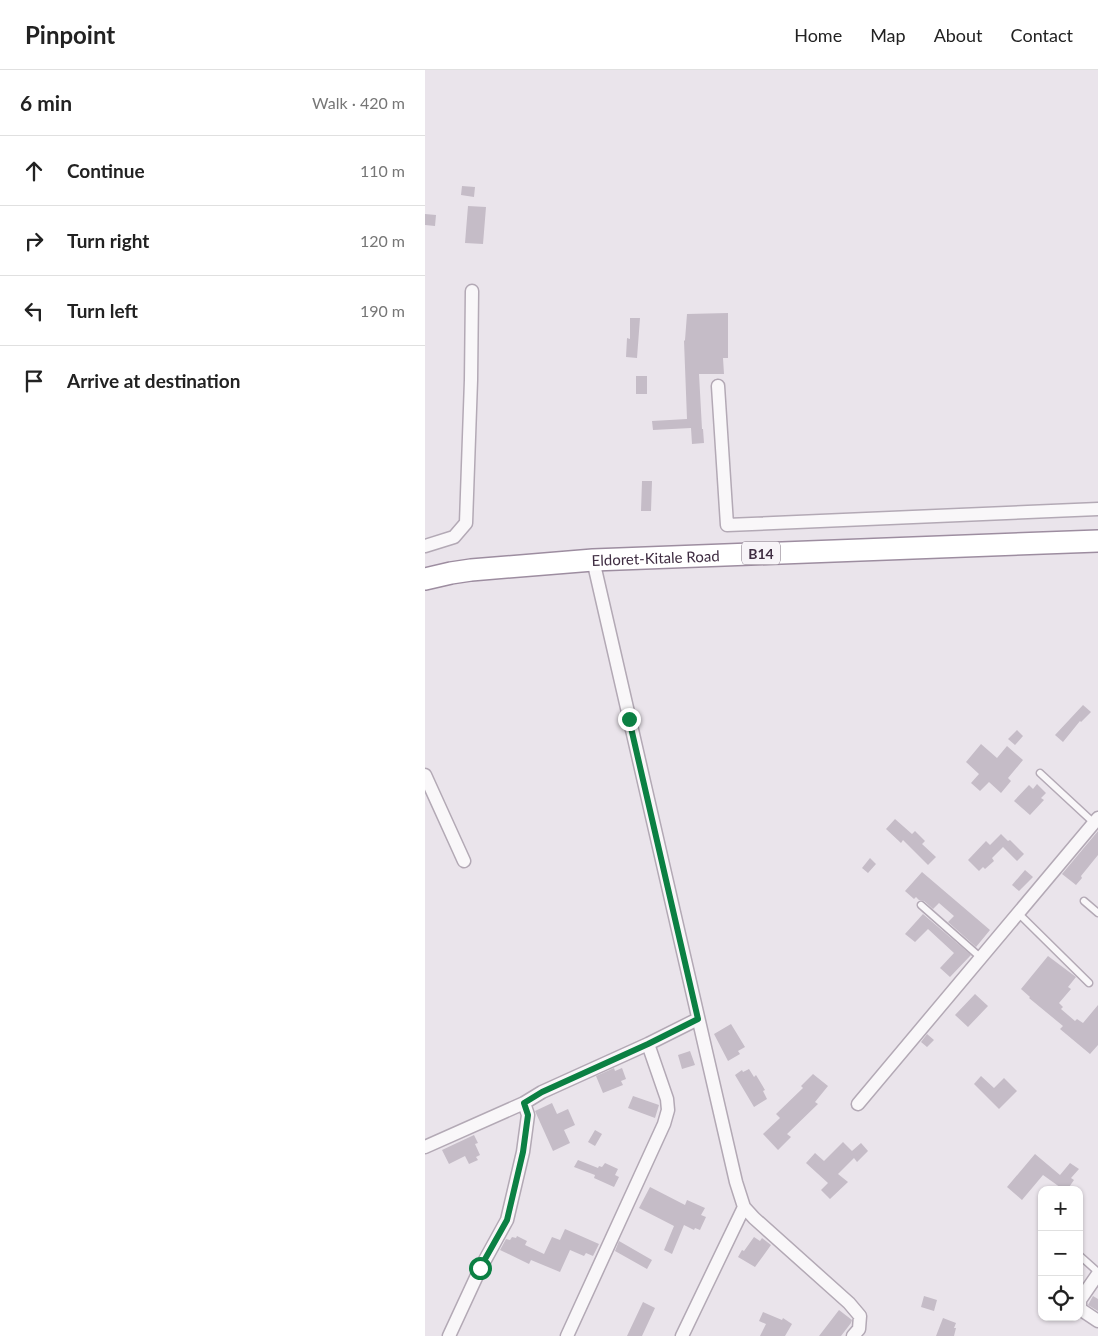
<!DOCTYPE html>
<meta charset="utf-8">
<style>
:root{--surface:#fff;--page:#f6f6f6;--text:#222;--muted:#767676;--line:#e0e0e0}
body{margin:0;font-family:Lato,sans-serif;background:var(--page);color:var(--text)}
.controls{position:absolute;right:15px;bottom:15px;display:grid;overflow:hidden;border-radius:10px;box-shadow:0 1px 4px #0004}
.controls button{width:45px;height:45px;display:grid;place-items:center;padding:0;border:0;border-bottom:1px solid var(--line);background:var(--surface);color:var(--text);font:25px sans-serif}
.stop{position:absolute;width:15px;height:15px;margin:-11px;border:4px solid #0b8043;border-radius:50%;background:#fff}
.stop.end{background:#0b8043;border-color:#fff;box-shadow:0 1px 5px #0008}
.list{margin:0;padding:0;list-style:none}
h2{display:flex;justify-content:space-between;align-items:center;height:65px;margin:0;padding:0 20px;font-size:21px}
h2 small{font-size:16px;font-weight:400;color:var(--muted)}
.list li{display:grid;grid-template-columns:32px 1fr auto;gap:15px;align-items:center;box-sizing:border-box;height:70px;padding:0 20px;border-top:1px solid var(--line)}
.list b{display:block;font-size:19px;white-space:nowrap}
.list em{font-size:16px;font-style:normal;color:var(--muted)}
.icon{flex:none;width:28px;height:28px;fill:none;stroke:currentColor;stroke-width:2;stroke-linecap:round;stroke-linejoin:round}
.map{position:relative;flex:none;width:673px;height:1266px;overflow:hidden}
header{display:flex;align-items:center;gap:30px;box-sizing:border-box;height:70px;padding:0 25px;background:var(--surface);border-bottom:1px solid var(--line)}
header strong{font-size:24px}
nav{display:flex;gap:28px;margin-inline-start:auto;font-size:18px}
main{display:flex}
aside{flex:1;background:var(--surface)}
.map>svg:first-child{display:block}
.building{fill:#c5bcc7}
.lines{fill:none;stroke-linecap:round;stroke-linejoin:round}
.service-casing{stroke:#b3a9b5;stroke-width:9}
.minor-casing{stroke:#b3a9b5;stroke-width:15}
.trunk-casing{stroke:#9d8da0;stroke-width:24}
.service{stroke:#f9f7f9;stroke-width:6}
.minor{stroke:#f9f7f9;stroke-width:12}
.trunk{stroke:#fff;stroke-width:21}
.route{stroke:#0b8043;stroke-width:6}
.labels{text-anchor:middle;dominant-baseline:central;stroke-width:4;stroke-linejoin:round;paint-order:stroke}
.shield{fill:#f7f4f8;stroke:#766979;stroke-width:1}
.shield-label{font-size:14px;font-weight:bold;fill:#3f2d42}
.street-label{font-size:15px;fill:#3f2d42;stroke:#f7f4f8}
</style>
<header>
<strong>Pinpoint</strong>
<nav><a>Home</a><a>Map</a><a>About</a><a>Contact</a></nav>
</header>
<main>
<aside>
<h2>6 min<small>Walk · 420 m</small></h2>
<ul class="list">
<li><svg class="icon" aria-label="ahead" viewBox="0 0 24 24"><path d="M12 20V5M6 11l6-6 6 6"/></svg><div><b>Continue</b></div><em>110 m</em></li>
<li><svg class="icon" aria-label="right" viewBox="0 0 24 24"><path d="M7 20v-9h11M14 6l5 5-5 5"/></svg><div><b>Turn right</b></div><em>120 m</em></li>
<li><svg class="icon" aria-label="left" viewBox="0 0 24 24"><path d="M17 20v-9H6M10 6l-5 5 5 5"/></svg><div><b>Turn left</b></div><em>190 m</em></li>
<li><svg class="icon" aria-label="arrive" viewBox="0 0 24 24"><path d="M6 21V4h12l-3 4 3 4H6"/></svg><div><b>Arrive at destination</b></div></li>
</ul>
</aside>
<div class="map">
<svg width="673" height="1266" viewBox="0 0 673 1266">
<rect width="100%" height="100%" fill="#eae4eb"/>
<path class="building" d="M 37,116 L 50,117 L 49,127 L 36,125 Z
M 43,136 L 61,137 L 58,174 L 40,173 Z
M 0,144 L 11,145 L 10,156 L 0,155 Z
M 303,243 L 303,288 L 298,288 L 299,304 L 274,304 L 277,359 L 278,359 L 279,373 L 267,374 L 266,358 L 228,360 L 227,351 L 262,349 L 259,271 L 260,270 L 262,244 Z
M 205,248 L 215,248 L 212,288 L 201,287 L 202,268 L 205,269 Z
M 211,306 L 222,306 L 222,324 L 211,324 Z
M 217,411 L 227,411 L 226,441 L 216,441 Z
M 658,635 L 666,642 L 656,652 L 655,651 L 638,672 L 630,665 Z
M 592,660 L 598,666 L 590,675 L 583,669 Z
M 556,674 L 572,688 L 582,676 L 598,690 L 583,708 L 586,711 L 576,723 L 564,712 L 555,721 L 546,713 L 554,704 L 541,692 Z
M 612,714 L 621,723 L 616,728 L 619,730 L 605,745 L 589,731 L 604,715 L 608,719 Z
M 470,749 L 487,764 L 490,761 L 500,771 L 497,774 L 511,787 L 503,795 L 478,770 L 476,773 L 461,759 Z
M 673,761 L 673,785 L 656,806 L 657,808 L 651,815 L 637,804 Z
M 576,764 L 583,771 L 585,770 L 599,784 L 592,791 L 578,777 L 567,788 L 569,791 L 560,799 L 558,797 L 554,801 L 543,790 L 561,771 L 565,775 Z
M 445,788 L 451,794 L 443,803 L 437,798 Z
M 600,800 L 608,807 L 594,821 L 587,815 Z
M 497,802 L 565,860 L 551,877 L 523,852 L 529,846 L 514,833 L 508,839 L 499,831 L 494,830 L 491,827 L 489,829 L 480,821 Z
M 498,844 L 546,885 L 525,907 L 515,898 L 529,883 L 503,859 L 490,872 L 480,864 Z
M 623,886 L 651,907 L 643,917 L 646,919 L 634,933 L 638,937 L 636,939 L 650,951 L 652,949 L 658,953 L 673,935 L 673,975 L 665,984 L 635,959 L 638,956 L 604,928 L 605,927 L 596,919 Z
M 550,924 L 563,936 L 543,957 L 530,945 Z
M 306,954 L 320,977 L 313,981 L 315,984 L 303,991 L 289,964 Z
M 502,964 L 509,970 L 502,977 L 496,972 Z
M 265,981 L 270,995 L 257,999 L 253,985 Z
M 189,998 L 190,1001 L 197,998 L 201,1009 L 196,1011 L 198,1015 L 178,1023 L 171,1006 Z
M 324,999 L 329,1007 L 331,1005 L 340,1020 L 338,1021 L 342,1029 L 329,1037 L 310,1005 L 317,1000 L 318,1002 Z
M 388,1004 L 403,1016 L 390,1032 L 393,1034 L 362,1064 L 366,1067 L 353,1080 L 338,1064 L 355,1048 L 351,1044 L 378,1018 L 376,1016 Z
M 556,1006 L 569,1018 L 579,1008 L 592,1021 L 574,1039 L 549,1014 Z
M 208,1026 L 234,1035 L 230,1048 L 203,1038 Z
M 127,1033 L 132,1044 L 143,1039 L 150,1055 L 139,1060 L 145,1073 L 128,1081 L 110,1041 Z
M 170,1060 L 177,1064 L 170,1076 L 163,1072 Z
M 49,1065 L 53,1073 L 50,1074 L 55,1085 L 51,1087 L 53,1090 L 44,1094 L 40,1086 L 24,1094 L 17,1080 Z
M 418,1072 L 427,1081 L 436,1073 L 443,1081 L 432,1092 L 429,1088 L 413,1104 L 423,1112 L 405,1129 L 396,1120 L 403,1113 L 381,1093 L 390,1083 L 399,1091 Z
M 610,1084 L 635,1105 L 645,1093 L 654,1099 L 646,1108 L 649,1110 L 642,1120 L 639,1120 L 618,1105 L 597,1130 L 582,1117 Z
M 153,1090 L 173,1098 L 174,1096 L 177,1097 L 180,1093 L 193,1099 L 190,1105 L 194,1107 L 189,1117 L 169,1108 L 170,1105 L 149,1097 Z
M 225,1117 L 260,1135 L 262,1130 L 280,1138 L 276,1145 L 281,1147 L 275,1160 L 270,1158 L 269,1160 L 259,1155 L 247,1184 L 239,1180 L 249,1156 L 214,1138 Z
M 140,1159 L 174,1174 L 168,1186 L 161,1183 L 159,1186 L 145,1180 L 135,1202 L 106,1190 L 104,1194 L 75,1180 L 81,1169 L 85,1170 L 87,1167 L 91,1168 L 92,1166 L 102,1171 L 100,1175 L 119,1184 L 127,1167 L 135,1170 Z
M 329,1167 L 335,1171 L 337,1168 L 346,1175 L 330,1197 L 313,1187 L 317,1180 L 319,1181 Z
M 194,1171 L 227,1190 L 222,1199 L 190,1181 Z
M 499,1226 L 512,1230 L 509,1241 L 496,1237 Z
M 668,1226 L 673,1229 L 673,1241 L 663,1235 Z
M 218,1232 L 230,1238 L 217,1266 L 202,1266 Z
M 414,1240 L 427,1250 L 426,1253 L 416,1266 L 394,1266 Z
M 338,1242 L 357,1250 L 358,1248 L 367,1254 L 360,1266 L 335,1266 L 341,1254 L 334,1251 Z
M 518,1248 L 531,1253 L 529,1258 L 531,1258 L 529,1266 L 511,1266 Z"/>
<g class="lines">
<defs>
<path id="service" d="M 615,703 L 669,753
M 659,831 L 673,843
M 496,835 L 555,887
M 592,842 L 664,913
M 654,1185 L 673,1202"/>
<path id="minor" d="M 293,316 L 302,455 L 673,439
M 0,476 L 29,467 L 41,453 L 46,310 L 47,221
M 168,490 L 311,1112 L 319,1137 L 329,1148 L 424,1233 L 435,1246 L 434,1259 L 428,1266
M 0,705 L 39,791
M 433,1034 L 673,748
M 0,1077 L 99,1033
M 673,1204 L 655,1230 L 655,1239 L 673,1251
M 24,1266 L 55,1199 L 82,1150 L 98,1082 L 103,1045 L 99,1033 L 117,1022 L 223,974 L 273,949
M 142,1266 L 239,1054 L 243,1040 L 242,1029 L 223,974
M 257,1266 L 319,1137"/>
<g id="trunk">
<path id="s1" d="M 0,509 L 26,503 L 46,500 L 168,490 L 673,471"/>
</g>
</defs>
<use href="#service" class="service-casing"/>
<use href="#minor" class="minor-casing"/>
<use href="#trunk" class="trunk-casing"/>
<use href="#service" class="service"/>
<use href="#minor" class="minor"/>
<use href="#trunk" class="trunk"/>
</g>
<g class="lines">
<path class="route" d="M 55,1198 L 82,1150 L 98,1082 L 103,1045 L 99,1033 L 117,1022 L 223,974 L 273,949 L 204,649"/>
</g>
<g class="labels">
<rect class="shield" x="317" y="471.5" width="38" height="23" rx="4"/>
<g class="shield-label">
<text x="336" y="483">B14</text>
</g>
<g class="street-label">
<text stroke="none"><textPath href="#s1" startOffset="232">Eldoret-Kitale Road</textPath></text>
</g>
</g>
</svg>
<div class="controls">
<button>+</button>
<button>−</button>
<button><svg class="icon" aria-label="locate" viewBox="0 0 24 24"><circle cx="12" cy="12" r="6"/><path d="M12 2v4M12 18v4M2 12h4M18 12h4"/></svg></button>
</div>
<div class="stop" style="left:55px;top:1198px"></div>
<div class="stop end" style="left:204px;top:649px"></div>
</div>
</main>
